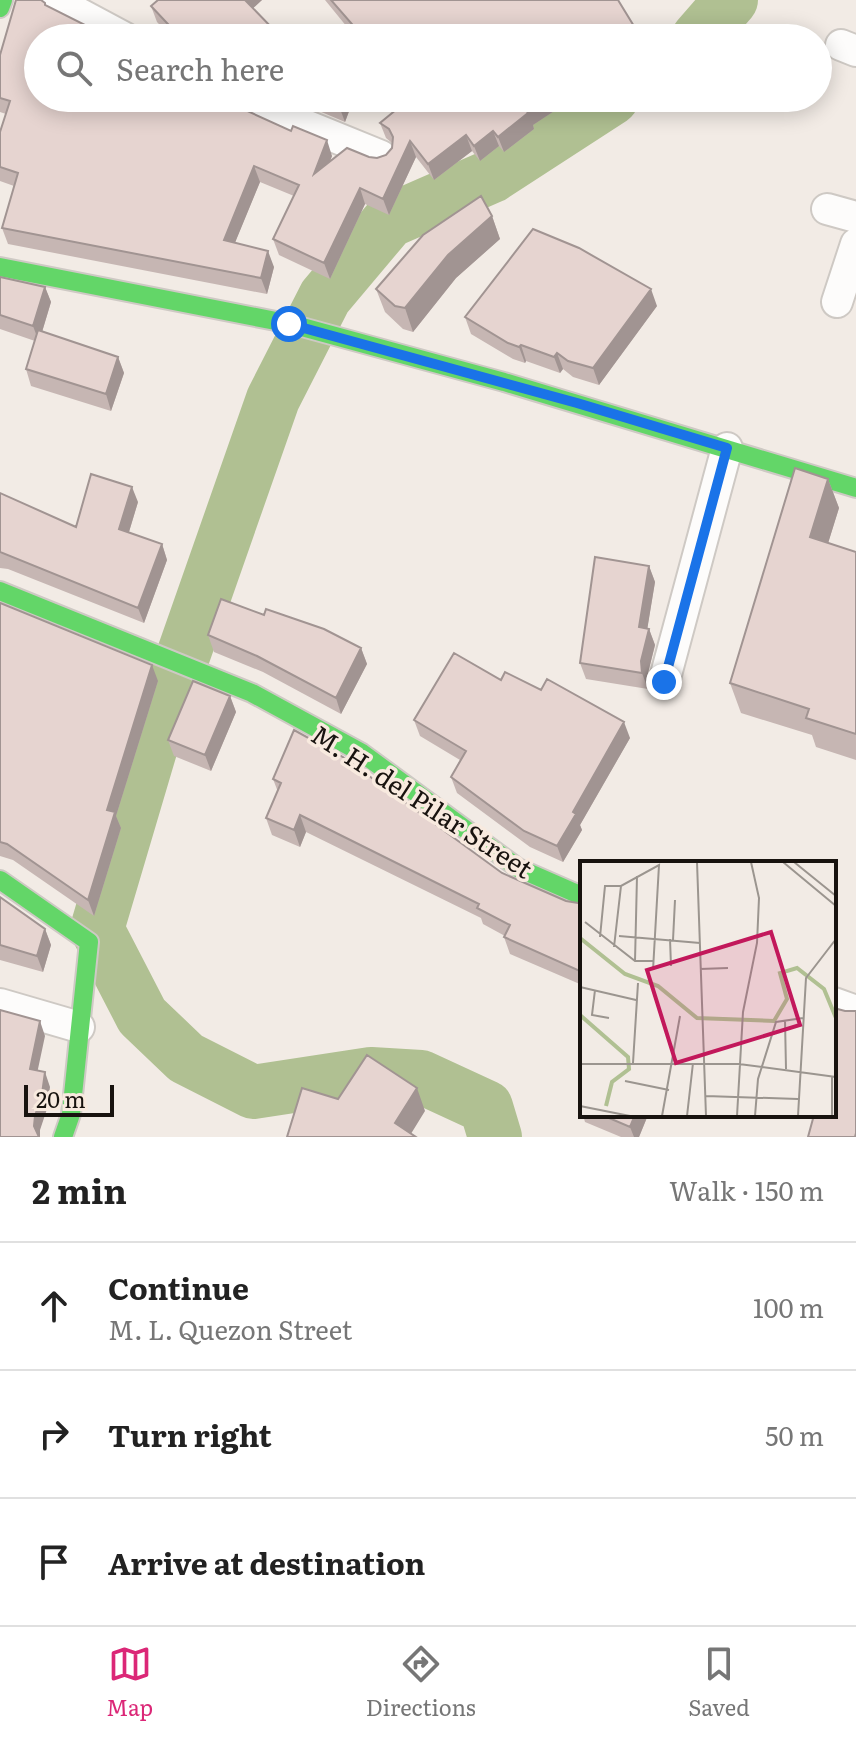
<!DOCTYPE html>
<meta charset="utf-8">
<style>
:root{--surface:#fff;--page:#f2f2f2;--text:#222;--muted:#767676;--line:#e0e0e0;--accent:#db2777}
body{margin:0;font-family:Literata,serif;background:var(--page);color:var(--text)}
.scale{position:absolute;left:24px;bottom:20px;width:90px;box-sizing:border-box;padding-left:8px;border:4px solid #18130f;border-top:0;font-size:22px;line-height:28px;white-space:nowrap;color:#18130f;-webkit-text-stroke:6px #f8eadf;paint-order:stroke}
.stop{position:absolute;width:24px;height:24px;margin:-18px;border:6px solid #1a73e8;border-radius:50%;background:#fff}
.stop.end{background:#1a73e8;border-color:#fff;box-shadow:0 2px 8px #0008}
.list{margin:0;padding:0;list-style:none}
h2{display:flex;justify-content:space-between;align-items:center;height:104px;margin:0;padding:0 32px;font-size:34px}
h2 small{font-size:26px;font-weight:400;color:var(--muted)}
.list li{display:grid;grid-template-columns:52px 1fr auto;gap:24px;align-items:center;box-sizing:border-box;height:128px;padding:0 32px;border-top:2px solid var(--line)}
.list b{display:block;font-size:30px;white-space:nowrap}
.list p{margin:0;font-size:26px;white-space:nowrap;color:var(--muted)}
.list em{font-size:26px;font-style:normal;color:var(--muted)}
.icon{flex:none;width:44px;height:44px;fill:none;stroke:currentColor;stroke-width:2;stroke-linecap:round;stroke-linejoin:round}
.map{position:relative;flex:none;width:856px;height:1137px;overflow:hidden}
.search{position:absolute;background:var(--surface);box-shadow:0 4px 20px #0003;left:24px;right:24px;top:24px;height:88px;display:flex;align-items:center;gap:20px;box-sizing:border-box;padding:0 28px;border-radius:44px;color:var(--muted);font-size:30px}
.sheet{height:488px;background:var(--surface)}
nav{display:flex;justify-content:space-around;align-items:center;box-sizing:border-box;height:112px;border-top:2px solid var(--line);background:var(--surface);font-size:22px;color:var(--muted)}
nav a{display:grid;justify-items:center;gap:4px}
nav .on{color:var(--accent)}
.map>svg:first-child{display:block}
.lines{fill:none;stroke-linecap:round;stroke-linejoin:round}
.river{stroke:#b0c092;stroke-width:54}
.street-casing{stroke:#cec9c4;stroke-width:34}
.fast-casing{stroke:#cec9c4;stroke-width:22}
.street{stroke:#fdfcfb;stroke-width:30}
.fast{stroke:#63d668;stroke-width:18}
.wall{fill:#c6b6b3}
.shaded-wall{fill:#a19492}
.building{fill:#e6d4d0;stroke:#a19492;stroke-width:2}
.route{stroke:#1a73e8;stroke-width:10}
.labels{text-anchor:middle;dominant-baseline:central;stroke-width:7;stroke-linejoin:round;paint-order:stroke}
.street-label{font-size:26px;fill:#18130f;stroke:#f8eadf}
.inset-river{fill:none;stroke:#b0c092;stroke-width:4}
.inset-road{fill:none;stroke:#9b958f;stroke-width:2}
.view{fill:#c2185b;fill-opacity:0.15;stroke:#c2185b;stroke-width:4}
.inset-edge{fill:none;stroke:#18130f;stroke-width:4}
</style>
<div class="map">
<svg width="856" height="1137" viewBox="0 0 856 1137">
<rect width="100%" height="100%" fill="#f2ebe5"/>
<g class="lines">
<path class="river" d="M 698,38 L 731,0
M 495,1137 L 486,1107 L 421,1077 L 371,1074 L 253,1092 L 186,1058 L 142,1016 L 97,929 L 150,750 L 273,399 L 325,297 L 389,221 L 492,176 L 612,98"/>
<defs>
<path id="street" d="M 54,0 L 125,38
M 841,45 L 856,51
M 239,98 L 381,156
M 827,209 L 856,217
M 837,302 L 856,244
M 664,682 L 727,448
M 834,1003 L 856,1011
M 0,1004 L 79,1027"/>
<path id="fast" d="M 0,8 L 3,0
M 0,267 L 291,324 L 504,382 L 856,488
M 0,591 L 252,693 L 362,753 L 518,868 L 582,896
M 0,880 L 89,942 L 71,1114 L 63,1137"/>
</defs>
<use href="#street" class="street-casing"/>
<use href="#fast" class="fast-casing"/>
<use href="#street" class="street"/>
<use href="#fast" class="fast"/>
</g>
<path class="wall" d="M 158,0 L 262,0 L 253,8 L 278,38 L 172,38 L 157,22 L 151,6 Z
M 325,0 L 618,0 L 641,38 L 356,38 Z
M 45,3 L 46,6 L 97,31 L 100,38 L 38,38 L 332,156 L 330,161 L 369,157 L 377,158 L 386,155 L 392,148 L 392,143 L 386,138 L 380,123 L 396,110 L 390,98 L 574,98 L 533,125 L 534,129 L 504,152 L 499,146 L 480,161 L 472,151 L 434,180 L 416,157 L 389,215 L 365,204 L 330,279 L 279,255 L 273,239 L 294,196 L 260,182 L 235,242 L 274,267 L 267,294 L 8,244 L 2,228 L 14,186 L 0,181 L 0,132 L 6,114 L 0,112 L 0,55 Z
M 308,98 L 354,98 L 345,122 L 312,108 Z
M 492,216 L 500,239 L 456,278 L 413,332 L 403,329 L 385,312 L 376,289 Z
M 0,277 L 45,287 L 51,302 L 42,332 L 118,357 L 124,373 L 111,411 L 31,386 L 26,369 L 35,341 L 0,329 Z
M 657,306 L 599,385 L 573,377 L 563,369 L 560,373 L 526,361 L 525,363 L 513,359 L 471,334 L 465,317 Z
M 828,479 L 839,508 L 828,543 L 856,552 L 856,760 L 816,747 L 812,735 L 741,713 L 730,683 Z
M 0,493 L 76,527 L 138,502 L 129,532 L 162,544 L 167,560 L 144,623 L 8,569 L 0,568 Z
M 649,566 L 655,582 L 647,629 L 649,629 L 655,645 L 647,677 L 648,689 L 586,679 L 580,663 Z
M 0,603 L 158,681 L 116,816 L 121,828 L 94,916 L 13,860 L 0,856 Z
M 264,615 L 361,648 L 367,664 L 341,714 L 263,672 L 214,652 L 208,635 Z
M 501,680 L 630,738 L 580,825 L 582,830 L 563,862 L 530,847 L 457,793 L 451,777 L 460,760 L 420,736 L 414,720 Z
M 230,696 L 236,712 L 211,771 L 174,756 L 168,740 Z
M 273,779 L 502,873 L 566,901 L 578,903 L 582,902 L 582,985 L 510,954 L 504,937 L 505,936 L 483,924 L 481,918 L 306,832 L 300,847 L 272,835 L 266,818 L 278,792 Z
M 0,897 L 45,929 L 51,945 L 43,972 L 0,960 Z
M 583,1115 L 648,1115 L 639,1137 L 621,1137 L 585,1122 Z"/>
<path class="shaded-wall" d="M 244,0 L 262,0 L 248,13 Z
M 342,98 L 354,98 L 345,122 L 339,106 Z
M 544,98 L 574,98 L 533,125 L 534,129 L 504,152 L 498,137 L 526,110 Z
M 493,131 L 499,146 L 480,161 L 474,146 Z
M 466,135 L 472,151 L 434,180 L 428,164 Z
M 327,140 L 332,156 L 319,190 L 314,174 Z
M 410,141 L 416,157 L 389,215 L 383,199 Z
M 254,166 L 260,182 L 230,255 L 224,240 Z
M 360,188 L 365,204 L 330,279 L 324,263 Z
M 492,216 L 500,239 L 456,278 L 413,332 L 405,308 L 448,255 Z
M 268,251 L 274,267 L 267,294 L 261,278 Z
M 45,287 L 51,302 L 39,342 L 33,326 Z
M 651,289 L 657,306 L 599,385 L 593,368 Z
M 521,345 L 526,361 L 525,363 L 519,347 Z
M 557,353 L 563,369 L 560,373 L 554,357 Z
M 118,357 L 124,373 L 111,411 L 106,394 Z
M 828,479 L 839,508 L 821,566 L 810,537 Z
M 132,487 L 138,502 L 125,545 L 119,529 Z
M 162,544 L 167,560 L 144,623 L 138,608 Z
M 649,566 L 655,582 L 645,643 L 639,627 Z
M 649,629 L 655,645 L 647,677 L 648,689 L 642,673 L 641,661 Z
M 361,648 L 367,664 L 341,714 L 336,698 Z
M 152,665 L 158,681 L 116,816 L 121,828 L 94,916 L 88,900 L 107,810 Z
M 230,696 L 236,712 L 211,771 L 205,755 Z
M 624,722 L 630,738 L 580,825 L 582,830 L 563,862 L 557,846 L 573,812 Z
M 300,815 L 306,832 L 300,847 L 294,830 Z
M 45,929 L 51,945 L 43,972 L 37,956 Z
M 40,1021 L 45,1036 L 35,1083 L 30,1069 Z
M 45,1072 L 50,1087 L 47,1109 L 40,1130 L 40,1137 L 38,1137 L 34,1126 L 35,1116 Z
M 417,1088 L 425,1111 L 409,1137 L 395,1123 Z
M 635,1115 L 648,1115 L 639,1137 L 634,1137 L 630,1127 Z"/>
<path class="building" d="M 16,0 L 41,0 L 45,3 L 45,5 L 97,31 L 95,38 L 38,38 L 38,98 L 219,98 L 291,131 L 293,126 L 327,140 L 314,174 L 347,148 L 369,157 L 377,158 L 386,155 L 392,148 L 393,137 L 389,129 L 380,123 L 397,109 L 392,98 L 544,98 L 526,110 L 528,113 L 498,137 L 493,131 L 474,146 L 466,135 L 428,164 L 410,141 L 383,199 L 360,188 L 324,263 L 273,239 L 299,185 L 254,166 L 224,240 L 268,251 L 261,278 L 2,228 L 18,173 L 0,167 L 0,132 L 10,101 L 0,98 L 0,55 Z
M 158,0 L 245,0 L 276,32 L 270,38 L 181,38 L 151,6 Z
M 331,0 L 618,0 L 640,36 L 637,38 L 364,38 Z
M 305,34 L 315,38 L 303,38 Z
M 320,98 L 342,98 L 339,106 Z
M 481,196 L 492,216 L 448,255 L 405,308 L 395,306 L 376,289 L 423,235 Z
M 533,229 L 579,248 L 651,289 L 593,368 L 568,361 L 557,353 L 554,357 L 521,345 L 519,347 L 508,343 L 465,317 Z
M 0,277 L 45,287 L 33,326 L 0,315 Z
M 38,330 L 118,357 L 106,394 L 26,369 Z
M 795,468 L 828,479 L 810,537 L 856,552 L 856,734 L 806,718 L 809,709 L 730,683 Z
M 91,474 L 132,487 L 119,529 L 162,544 L 138,608 L 0,552 L 0,493 L 76,527 Z
M 595,557 L 649,566 L 639,627 L 649,629 L 641,661 L 642,673 L 580,663 Z
M 221,599 L 264,615 L 266,609 L 324,629 L 361,648 L 336,698 L 257,656 L 208,635 Z
M 0,603 L 152,665 L 107,810 L 115,812 L 88,900 L 7,844 L 0,842 Z
M 454,653 L 501,680 L 505,672 L 541,690 L 547,679 L 624,722 L 573,812 L 576,814 L 557,846 L 524,831 L 451,777 L 466,751 L 414,720 Z
M 193,681 L 230,696 L 205,755 L 168,740 Z
M 294,730 L 343,757 L 502,873 L 566,901 L 578,903 L 582,902 L 582,972 L 504,937 L 510,925 L 477,908 L 479,904 L 300,815 L 294,830 L 266,818 L 281,783 L 273,779 Z
M 0,897 L 45,929 L 37,956 L 0,945 Z
M 834,1008 L 845,1011 L 856,1011 L 856,1133 L 855,1137 L 808,1137 L 814,1115 L 834,1115 Z
M 0,1010 L 40,1021 L 30,1069 L 45,1072 L 42,1094 L 35,1116 L 34,1126 L 39,1137 L 0,1137 Z
M 367,1055 L 417,1088 L 395,1123 L 416,1137 L 287,1137 L 302,1088 L 338,1099 Z
M 602,1115 L 635,1115 L 630,1127 Z"/>
<g class="lines">
<path class="route" d="M 289,324 L 577,403 L 727,448 L 664,682"/>
</g>
<g class="labels">
<g class="street-label">
<text transform="translate(423 800) rotate(33)">M. H. del Pilar Street</text>
</g>
</g>
<g transform="translate(580 861)">
<rect width="256" height="256" fill="#f2ebe5"/>
<path class="inset-river" d="M 0,77 L 45,113 L 78,125 L 117,157 L 194,160 L 207,138 L 200,112 L 217,107 L 244,128 L 256,157M 0,154 L 48,196 L 49,208 L 32,221 L 26,245"/>
<path class="inset-road" d="M 117,1 L 126,255M 203,1 L 256,45M 214,1 L 256,35M 5,61 L 55,100 L 73,100M 39,75 L 120,82M 20,76 L 25,25 L 41,25 L 79,4 L 73,109M 90,78 L 91,105M 93,79 L 95,39M 34,86 L 41,25M 55,100 L 57,15M 120,108 L 148,107M 0,126 L 56,139M 15,129 L 12,154 L 29,157M 205,159 L 206,208M 53,202 L 58,122M 0,203 L 159,203 L 256,216M 252,215 L 252,255M 45,220 L 89,229M 126,235 L 218,238M 0,245 L 50,255M 82,255 L 100,155M 107,255 L 113,202M 157,255 L 163,151 L 177,82 L 179,37 L 171,1M 175,255 L 178,218 L 196,161 L 223,157M 218,255 L 226,117 L 256,78"/>
<path class="view" d="M 191,71 L 220,164 L 96,202 L 67,109 Z"/>
<rect width="256" height="256" class="inset-edge"/>
</g>
</svg>
<div class="scale">20 m</div>
<div class="stop" style="left:289px;top:324px"></div>
<div class="stop end" style="left:664px;top:682px"></div>
<div class="search"><svg class="icon" aria-label="search" viewBox="0 0 24 24"><circle cx="10" cy="10" r="6"/><path d="M15 15l6 6"/></svg>Search here</div>
</div>
<section class="sheet">
<h2>2 min<small>Walk · 150 m</small></h2>
<ul class="list">
<li><svg class="icon" aria-label="ahead" viewBox="0 0 24 24"><path d="M12 20V5M6 11l6-6 6 6"/></svg><div><b>Continue</b><p>M. L. Quezon Street</p></div><em>100 m</em></li>
<li><svg class="icon" aria-label="right" viewBox="0 0 24 24"><path d="M7 20v-9h11M14 6l5 5-5 5"/></svg><div><b>Turn right</b></div><em>50 m</em></li>
<li><svg class="icon" aria-label="arrive" viewBox="0 0 24 24"><path d="M6 21V4h12l-3 4 3 4H6"/></svg><div><b>Arrive at destination</b></div></li>
</ul>
</section>
<nav>
<a class="on"><svg class="icon" aria-label="map" viewBox="0 0 24 24"><path d="M3 6l6-2 6 2 6-2v14l-6 2-6-2-6 2zM9 4v14M15 6v14"/></svg>Map</a>
<a><svg class="icon" aria-label="directions" viewBox="0 0 24 24"><path d="M12 3l9 9-9 9-9-9zM9 14v-3h6M13 9l2 2-2 2"/></svg>Directions</a>
<a><svg class="icon" aria-label="saved" viewBox="0 0 24 24"><path d="M7 4h10v16l-5-4-5 4z"/></svg>Saved</a>
</nav>
